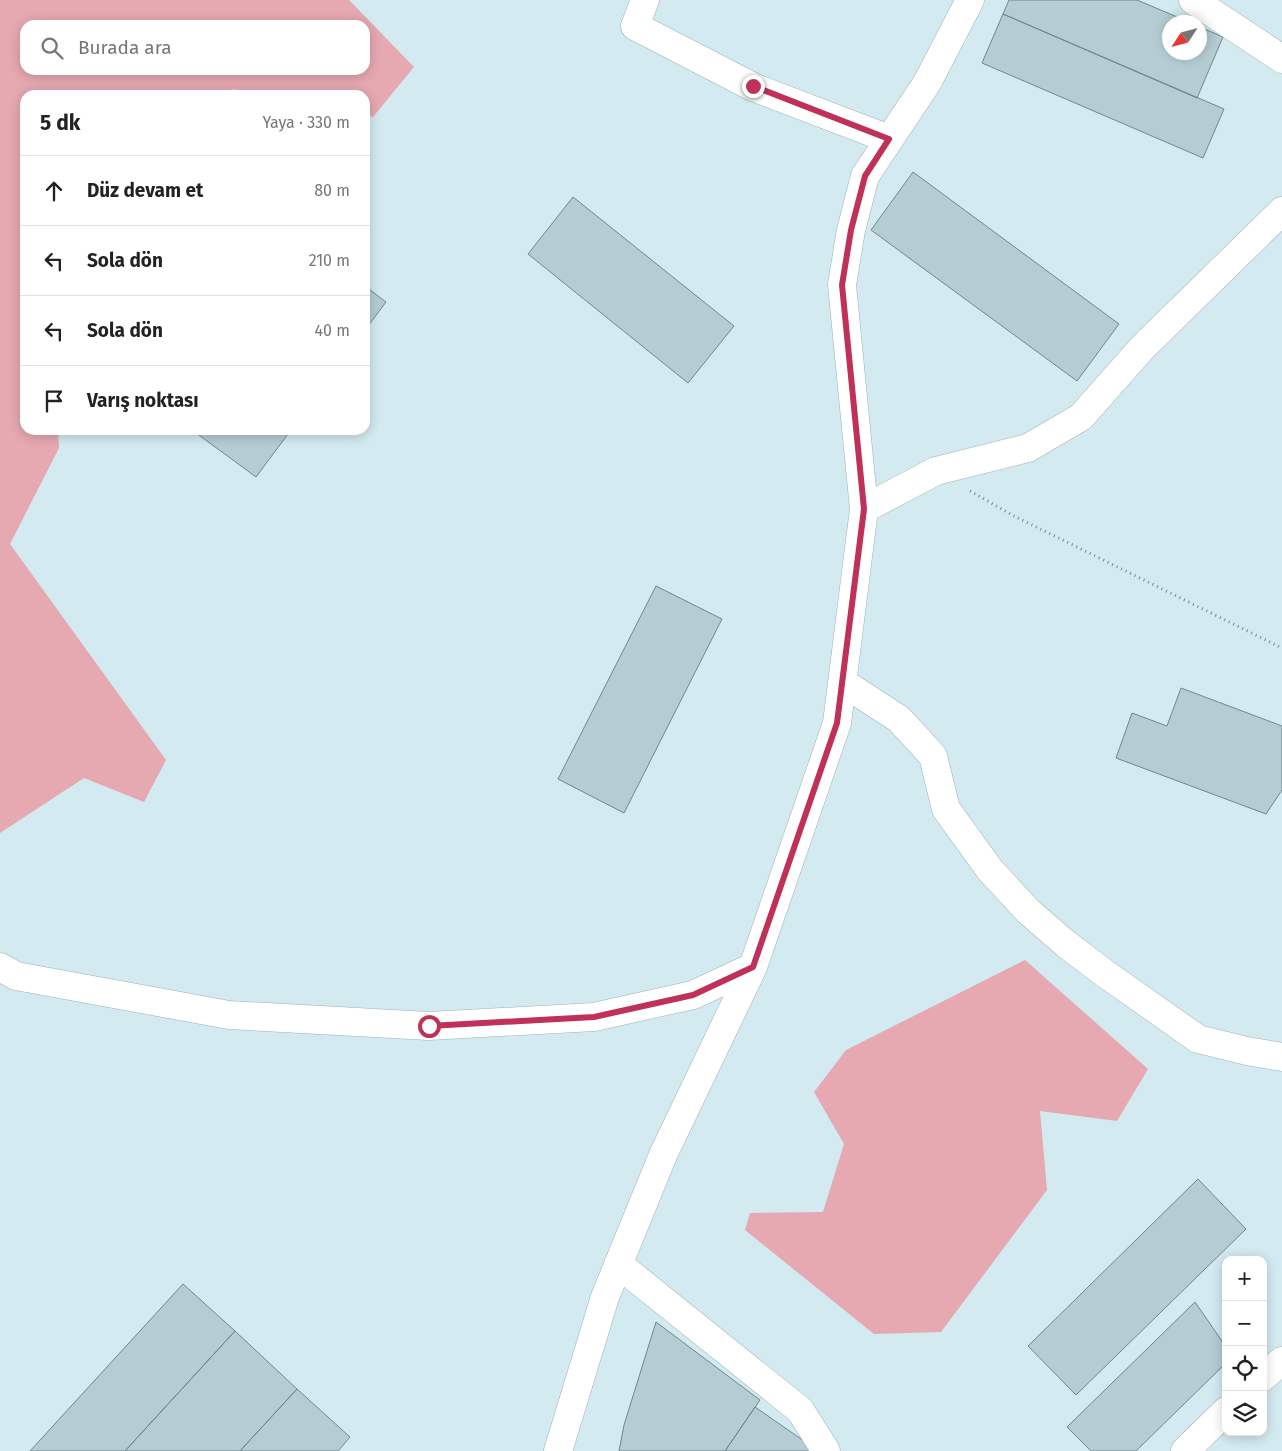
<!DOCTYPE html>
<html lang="tr">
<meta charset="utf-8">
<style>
:root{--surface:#fff;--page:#f2f2f2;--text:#222;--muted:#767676;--line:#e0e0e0}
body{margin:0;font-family:"Fira Sans",sans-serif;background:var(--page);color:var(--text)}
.controls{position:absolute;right:15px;bottom:15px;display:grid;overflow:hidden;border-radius:10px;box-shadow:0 2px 12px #0003}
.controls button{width:45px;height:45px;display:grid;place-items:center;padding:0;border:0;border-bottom:1px solid var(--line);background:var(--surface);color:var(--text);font:25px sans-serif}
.compass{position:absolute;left:1162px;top:15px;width:45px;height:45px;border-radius:50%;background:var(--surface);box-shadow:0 2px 12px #0003;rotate:234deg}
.stop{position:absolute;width:15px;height:15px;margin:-11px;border:4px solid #c0315a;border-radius:50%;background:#fff}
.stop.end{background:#c0315a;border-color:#fff;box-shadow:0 1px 5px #0008}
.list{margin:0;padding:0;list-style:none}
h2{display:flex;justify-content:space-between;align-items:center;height:65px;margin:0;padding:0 20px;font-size:21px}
h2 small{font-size:16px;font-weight:400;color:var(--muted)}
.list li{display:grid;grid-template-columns:32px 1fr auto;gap:15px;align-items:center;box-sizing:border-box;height:70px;padding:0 20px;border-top:1px solid var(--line)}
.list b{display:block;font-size:19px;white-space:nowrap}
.list em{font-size:16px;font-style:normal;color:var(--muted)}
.icon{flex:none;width:28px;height:28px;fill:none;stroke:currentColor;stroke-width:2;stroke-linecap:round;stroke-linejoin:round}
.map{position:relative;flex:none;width:1282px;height:1451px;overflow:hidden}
.search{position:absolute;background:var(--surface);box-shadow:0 2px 12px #0003;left:20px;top:20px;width:350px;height:55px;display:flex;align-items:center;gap:12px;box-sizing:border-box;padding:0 18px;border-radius:15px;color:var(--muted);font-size:19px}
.panel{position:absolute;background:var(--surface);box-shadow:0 2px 12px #0003;left:20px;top:90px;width:350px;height:345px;border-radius:15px}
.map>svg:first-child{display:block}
.green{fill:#e6a8b1;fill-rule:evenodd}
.building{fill:#b5ccd2;stroke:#71878c}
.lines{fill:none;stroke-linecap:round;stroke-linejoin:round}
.minor-casing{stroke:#9cb3b8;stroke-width:29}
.path{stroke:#7a8a8e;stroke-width:3;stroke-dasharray:1 4;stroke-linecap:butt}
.minor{stroke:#fff;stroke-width:28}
.route{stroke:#c0315a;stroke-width:6}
</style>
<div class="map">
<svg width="1282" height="1451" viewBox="0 0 1282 1451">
<rect width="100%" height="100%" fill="#d2eaf0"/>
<path class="green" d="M 0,0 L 349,0 L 414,67 L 373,117 L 365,115 L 365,95 L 265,95 L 233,89 L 225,95 L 25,95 L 25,430 L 58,430 L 59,448 L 10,544 L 166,760 L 144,802 L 84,778 L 0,833 ZM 25,25 L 365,25 L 365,70 L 25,70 Z
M 1025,960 L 1148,1069 L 1117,1121 L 1040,1111 L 1047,1190 L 941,1332 L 874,1334 L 745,1230 L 750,1213 L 823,1212 L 844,1144 L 814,1092 L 846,1050 Z"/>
<path class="building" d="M 1009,0 L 1137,0 L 1189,22 L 1170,22 L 1170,52 L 1200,52 L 1200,27 L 1223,37 L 1197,98 L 1003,14 Z
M 1003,14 L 1224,109 L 1203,158 L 982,63 Z
M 913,172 L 1119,324 L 1077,381 L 871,230 Z
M 573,197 L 734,326 L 688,383 L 528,254 Z
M 365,286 L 386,302 L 365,330 Z
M 192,430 L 291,430 L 256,477 Z
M 656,586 L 722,619 L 624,813 L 558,779 Z
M 1181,688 L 1282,726 L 1282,790 L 1266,814 L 1116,758 L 1132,713 L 1167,726 Z
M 1198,1179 L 1246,1229 L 1076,1395 L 1028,1346 Z
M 183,1284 L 235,1331 L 125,1451 L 30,1451 Z
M 1195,1302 L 1226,1347 L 1226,1363 L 1136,1451 L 1091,1451 L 1067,1427 Z
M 656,1322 L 760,1400 L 725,1451 L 619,1451 L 624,1425 Z
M 235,1331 L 297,1389 L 240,1451 L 125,1451 Z
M 297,1389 L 350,1437 L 338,1451 L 240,1451 Z
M 755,1407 L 817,1450 L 816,1451 L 725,1451 Z"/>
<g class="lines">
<defs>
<path id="minor" d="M 645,0 L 635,26 L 753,87 L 889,139
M 1193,0 L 1282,59
M 864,509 L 936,471 L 1028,448 L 1081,417 L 1142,348 L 1282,211
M 842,682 L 899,719 L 933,756 L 946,809 L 990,870 L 1028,911 L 1066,944 L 1107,975 L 1198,1039 L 1247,1051 L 1282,1057
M 0,967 L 16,976 L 229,1015 L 429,1026 L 594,1017 L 693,995 L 753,967 L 837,723 L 864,509 L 842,285 L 851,230 L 865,176 L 927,83 L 970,0
M 618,1264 L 800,1410 L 826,1451
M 1263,1377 L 1282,1361
M 558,1451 L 605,1297 L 663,1155 L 753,967
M 1185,1451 L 1226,1411"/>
</defs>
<use href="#minor" class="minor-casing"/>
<path class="path" d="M 970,491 L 1014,516 L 1282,648"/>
<use href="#minor" class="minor"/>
</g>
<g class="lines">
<path class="route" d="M 429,1026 L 594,1017 L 693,995 L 753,967 L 837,723 L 864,509 L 842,285 L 851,230 L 865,176 L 889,139 L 753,86"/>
</g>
</svg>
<div class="controls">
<button>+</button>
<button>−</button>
<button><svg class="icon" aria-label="locate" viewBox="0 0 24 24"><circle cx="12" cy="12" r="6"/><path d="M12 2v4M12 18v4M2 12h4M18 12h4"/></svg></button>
<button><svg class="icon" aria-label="layers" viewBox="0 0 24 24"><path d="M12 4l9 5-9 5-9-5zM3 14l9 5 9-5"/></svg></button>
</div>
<svg class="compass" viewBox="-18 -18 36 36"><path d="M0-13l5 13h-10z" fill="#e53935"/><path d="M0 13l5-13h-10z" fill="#767676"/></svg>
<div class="stop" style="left:429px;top:1026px"></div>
<div class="stop end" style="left:753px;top:86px"></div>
<div class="search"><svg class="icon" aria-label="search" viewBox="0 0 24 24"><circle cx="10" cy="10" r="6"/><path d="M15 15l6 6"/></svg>Burada ara</div>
<section class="panel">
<h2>5 dk<small>Yaya · 330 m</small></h2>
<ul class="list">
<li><svg class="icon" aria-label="ahead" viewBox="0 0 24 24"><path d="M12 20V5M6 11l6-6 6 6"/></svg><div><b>Düz devam et</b></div><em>80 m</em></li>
<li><svg class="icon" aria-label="left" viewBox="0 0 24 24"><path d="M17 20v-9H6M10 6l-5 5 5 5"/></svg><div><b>Sola dön</b></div><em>210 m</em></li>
<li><svg class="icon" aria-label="left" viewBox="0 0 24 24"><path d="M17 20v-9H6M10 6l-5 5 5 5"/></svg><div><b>Sola dön</b></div><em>40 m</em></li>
<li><svg class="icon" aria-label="arrive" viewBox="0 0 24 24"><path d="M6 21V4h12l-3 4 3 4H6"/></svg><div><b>Varış noktası</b></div></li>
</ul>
</section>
</div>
